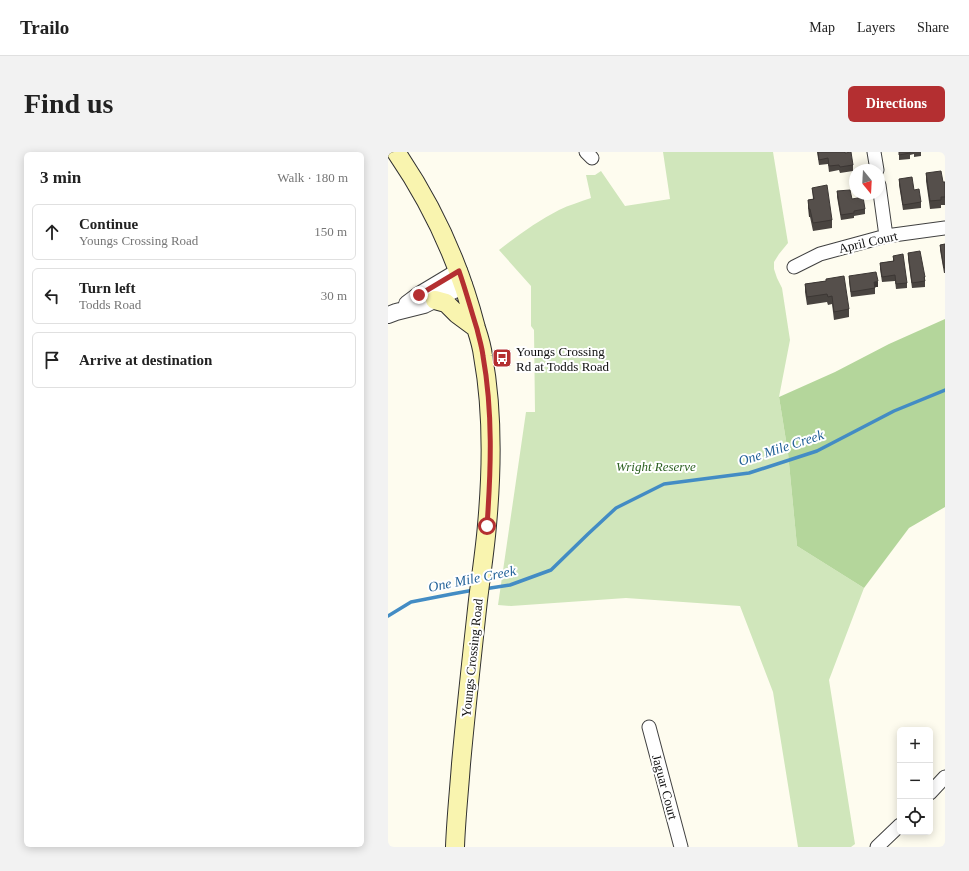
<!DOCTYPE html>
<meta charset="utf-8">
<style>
:root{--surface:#fff;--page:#f2f2f2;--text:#222;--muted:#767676;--line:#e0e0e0;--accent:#b42f31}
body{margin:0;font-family:"Times New Roman",serif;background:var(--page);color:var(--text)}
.controls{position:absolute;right:12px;bottom:12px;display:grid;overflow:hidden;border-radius:6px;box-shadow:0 2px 10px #0003}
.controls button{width:36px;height:36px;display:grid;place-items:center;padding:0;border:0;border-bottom:1px solid var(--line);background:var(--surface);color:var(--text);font:20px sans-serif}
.compass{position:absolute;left:461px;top:12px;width:36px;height:36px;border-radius:50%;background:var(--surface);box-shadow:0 2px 10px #0003;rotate:162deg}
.stop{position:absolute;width:12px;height:12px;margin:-9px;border:3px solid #b42f31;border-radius:50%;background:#fff}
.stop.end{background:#b42f31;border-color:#fff;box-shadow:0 1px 4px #0008}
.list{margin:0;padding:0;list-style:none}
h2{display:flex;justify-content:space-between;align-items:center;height:52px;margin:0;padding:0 16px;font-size:17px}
h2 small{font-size:13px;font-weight:400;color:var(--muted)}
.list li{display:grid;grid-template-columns:26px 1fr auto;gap:12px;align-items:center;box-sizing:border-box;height:56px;margin:0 8px 8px;padding:0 8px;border:1px solid var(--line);border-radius:6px}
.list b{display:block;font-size:15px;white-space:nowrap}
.list p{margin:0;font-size:13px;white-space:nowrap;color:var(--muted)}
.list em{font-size:13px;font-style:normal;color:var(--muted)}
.icon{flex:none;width:22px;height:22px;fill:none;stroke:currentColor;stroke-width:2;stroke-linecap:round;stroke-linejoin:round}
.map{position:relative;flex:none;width:557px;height:695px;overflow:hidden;border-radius:6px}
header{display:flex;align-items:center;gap:24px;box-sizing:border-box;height:56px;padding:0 20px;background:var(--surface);border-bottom:1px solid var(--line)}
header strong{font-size:19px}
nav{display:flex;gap:22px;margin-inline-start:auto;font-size:14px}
.intro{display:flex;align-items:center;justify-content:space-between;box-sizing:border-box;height:96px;padding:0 24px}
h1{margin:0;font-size:28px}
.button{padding:10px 18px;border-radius:6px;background:var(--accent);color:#fff;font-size:14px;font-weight:700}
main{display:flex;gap:24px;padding:0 24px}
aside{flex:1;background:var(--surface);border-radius:6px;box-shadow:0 2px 10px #0003}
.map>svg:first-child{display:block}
.green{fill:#d0e6bb}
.forest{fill:#b4d69b}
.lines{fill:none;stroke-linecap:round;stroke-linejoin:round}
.stream{stroke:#438cc4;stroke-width:3.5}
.minor-casing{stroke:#414141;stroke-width:15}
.tertiary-casing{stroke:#414141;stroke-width:18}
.secondary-casing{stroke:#303030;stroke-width:20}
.minor{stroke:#fff;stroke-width:13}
.tertiary{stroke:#fff;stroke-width:16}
.secondary{stroke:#f9f4af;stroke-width:18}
.wall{fill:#494440}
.shaded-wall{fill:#3c3734}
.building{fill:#554f4b;stroke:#3c3734}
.route{stroke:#b42f31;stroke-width:5}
.labels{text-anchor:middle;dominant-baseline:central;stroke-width:4;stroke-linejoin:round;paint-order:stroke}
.street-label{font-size:13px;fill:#0e0e0e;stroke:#fff}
.poi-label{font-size:13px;fill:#0e0e0e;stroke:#fff;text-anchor:start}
.park-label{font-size:13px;font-style:italic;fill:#2d6122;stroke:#fff}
.water-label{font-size:14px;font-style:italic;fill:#1f5f97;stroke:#fff}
</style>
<header>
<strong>Trailo</strong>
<nav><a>Map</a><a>Layers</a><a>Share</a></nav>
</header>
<div class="intro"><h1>Find us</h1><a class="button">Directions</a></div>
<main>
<aside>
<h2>3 min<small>Walk · 180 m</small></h2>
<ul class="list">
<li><svg class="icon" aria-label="ahead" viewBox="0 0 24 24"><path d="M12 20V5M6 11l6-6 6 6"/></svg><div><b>Continue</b><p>Youngs Crossing Road</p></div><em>150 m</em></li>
<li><svg class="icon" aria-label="left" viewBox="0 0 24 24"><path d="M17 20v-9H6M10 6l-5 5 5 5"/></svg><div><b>Turn left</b><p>Todds Road</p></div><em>30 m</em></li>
<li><svg class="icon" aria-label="arrive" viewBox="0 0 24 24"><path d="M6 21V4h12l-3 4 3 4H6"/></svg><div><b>Arrive at destination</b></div></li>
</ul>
</aside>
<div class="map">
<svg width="557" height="695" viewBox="0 0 557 695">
<rect width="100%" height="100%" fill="#fefcef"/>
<path class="green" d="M 275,0 L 385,0 L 400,91 L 391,102 L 386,110 L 386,117 L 389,126 L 394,136 L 402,188 L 391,245 L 400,301 L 409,394 L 476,436 L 441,528 L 467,692 L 463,695 L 410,695 L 385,540 L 352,454 L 238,446 L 123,454 L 110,453 L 138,260 L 147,260 L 146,178 L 143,174 L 143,134 L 111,98 C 130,83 150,69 171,58 C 181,53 192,50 203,46 L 198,23 L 207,23 L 213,19 L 237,54 L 282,47 Z"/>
<path class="forest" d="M 557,167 L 557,355 L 521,376 L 476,436 L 409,394 L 400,301 L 391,245 L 447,220 L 501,192 Z"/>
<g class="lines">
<path class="stream" d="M 96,437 L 122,433 L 163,418 L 200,382 L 228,356 L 276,332 L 361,321 L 429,299 L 506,259 L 557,238
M 0,464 L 23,450 L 64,442 L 86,438"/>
<defs>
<path id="minor" d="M 198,0 L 204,6
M 486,0 L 489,18
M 491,33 L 498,84
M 406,115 L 432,102 L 498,84 L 557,76
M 261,575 L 293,695
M 542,641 L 557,625
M 489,695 L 512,673"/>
<path id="tertiary" d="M 19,152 L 31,143 L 71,119
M 0,163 L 8,160 L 36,153 L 76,133"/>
<path id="secondary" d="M 8,0 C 45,54 72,113 88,176 C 91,185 94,195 95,204 C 105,259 104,318 99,373 C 97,398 93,423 90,448 C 84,503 78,557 73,612 C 71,640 68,667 67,695
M 47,148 L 58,151 L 69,162 L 88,176"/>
</defs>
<use href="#minor" class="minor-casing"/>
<use href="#tertiary" class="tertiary-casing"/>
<use href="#secondary" class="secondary-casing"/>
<use href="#minor" class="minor"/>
<use href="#tertiary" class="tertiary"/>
<use href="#secondary" class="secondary"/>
</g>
<path class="wall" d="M 429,0 L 457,0 L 465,13 L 465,19 L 452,21 L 451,18 L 441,20 L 440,12 L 431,13 Z
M 511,0 L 533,0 L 533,4 L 526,5 L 526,2 L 522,3 L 522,7 L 511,8 Z
M 538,21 L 555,30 L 557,30 L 557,53 L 553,53 L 553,56 L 542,57 L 538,29 Z
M 511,27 L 526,38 L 533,50 L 533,56 L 515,58 L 511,33 Z
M 424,36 L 444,68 L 444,76 L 425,79 L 422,65 L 421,65 L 420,56 L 420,48 L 425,47 Z
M 449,39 L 464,47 L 477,57 L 477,62 L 466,64 L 466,66 L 453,68 L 449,45 Z
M 557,92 L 557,121 L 556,121 L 552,98 L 552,93 Z
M 520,101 L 537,125 L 537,135 L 524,136 L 520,107 Z
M 505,104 L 519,131 L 519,136 L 508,137 L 507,129 L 494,130 L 492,117 L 492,111 L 505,109 Z
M 461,124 L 490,135 L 487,135 L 487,142 L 463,145 L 461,129 Z
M 438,129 L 461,157 L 461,165 L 446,168 L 444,152 L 440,153 L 439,150 L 419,153 L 417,140 L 417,132 Z"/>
<path class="shaded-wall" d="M 421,57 L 422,57 L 422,65 L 421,65 Z
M 490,129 L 490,135 L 486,135 L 486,130 Z"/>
<path class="building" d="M 430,0 L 457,0 L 457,1 L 463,0 L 465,13 L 452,15 L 451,13 L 441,14 L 440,6 L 431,8 Z
M 511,0 L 522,0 L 522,1 L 511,3 Z
M 553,19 L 555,30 L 557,30 L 557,45 L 553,45 L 553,48 L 542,49 L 538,21 Z
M 524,25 L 526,38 L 531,37 L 533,50 L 515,53 L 511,27 Z
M 439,33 L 444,68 L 425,71 L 422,57 L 421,57 L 420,48 L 426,47 L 424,36 Z
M 462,38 L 464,47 L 475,45 L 477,57 L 466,59 L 466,61 L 453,63 L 449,39 Z
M 557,92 L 557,116 L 556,116 L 552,93 Z
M 532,99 L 537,125 L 536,125 L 537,129 L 524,131 L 520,101 Z
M 515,102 L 519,131 L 508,132 L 507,123 L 494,125 L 492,111 L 506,109 L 505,104 Z
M 488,120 L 490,129 L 486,130 L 487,136 L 463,140 L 461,124 Z
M 456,124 L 461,157 L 446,160 L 444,144 L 440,145 L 439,142 L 419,145 L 417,132 L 438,129 L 438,127 Z"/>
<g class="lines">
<path class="route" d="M 31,143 L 71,119 C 78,139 83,158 89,177 C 91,186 94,195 95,204 C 105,260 103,317 99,374"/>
</g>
<defs>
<symbol id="bus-square" viewBox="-11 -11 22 22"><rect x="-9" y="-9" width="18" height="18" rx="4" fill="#b42f31" stroke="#fff"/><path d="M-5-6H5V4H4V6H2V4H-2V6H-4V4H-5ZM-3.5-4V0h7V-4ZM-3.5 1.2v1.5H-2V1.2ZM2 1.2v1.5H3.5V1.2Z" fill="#fff"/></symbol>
</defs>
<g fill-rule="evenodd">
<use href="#bus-square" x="103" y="195" width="22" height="22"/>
</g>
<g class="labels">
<g class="street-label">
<text transform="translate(480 90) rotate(-13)">April Court</text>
<text transform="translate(84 506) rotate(-84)">Youngs Crossing Road</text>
<text transform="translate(277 635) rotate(75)">Jaguar Court</text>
</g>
<g class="poi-label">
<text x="128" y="199">Youngs Crossing<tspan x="128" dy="15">Rd at Todds Road</tspan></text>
</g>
<g class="park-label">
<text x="268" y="314">Wright Reserve</text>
</g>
<g class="water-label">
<text transform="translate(393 296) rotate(-18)">One Mile Creek</text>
<text transform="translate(84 427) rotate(-11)">One Mile Creek</text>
</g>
</g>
</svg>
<div class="controls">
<button>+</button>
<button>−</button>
<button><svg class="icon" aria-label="locate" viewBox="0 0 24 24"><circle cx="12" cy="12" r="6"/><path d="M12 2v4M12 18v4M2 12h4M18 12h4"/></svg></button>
</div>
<svg class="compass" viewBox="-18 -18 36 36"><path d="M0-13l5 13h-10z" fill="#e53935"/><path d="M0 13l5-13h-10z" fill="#767676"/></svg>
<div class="stop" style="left:99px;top:374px"></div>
<div class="stop end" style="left:31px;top:143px"></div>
</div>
</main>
